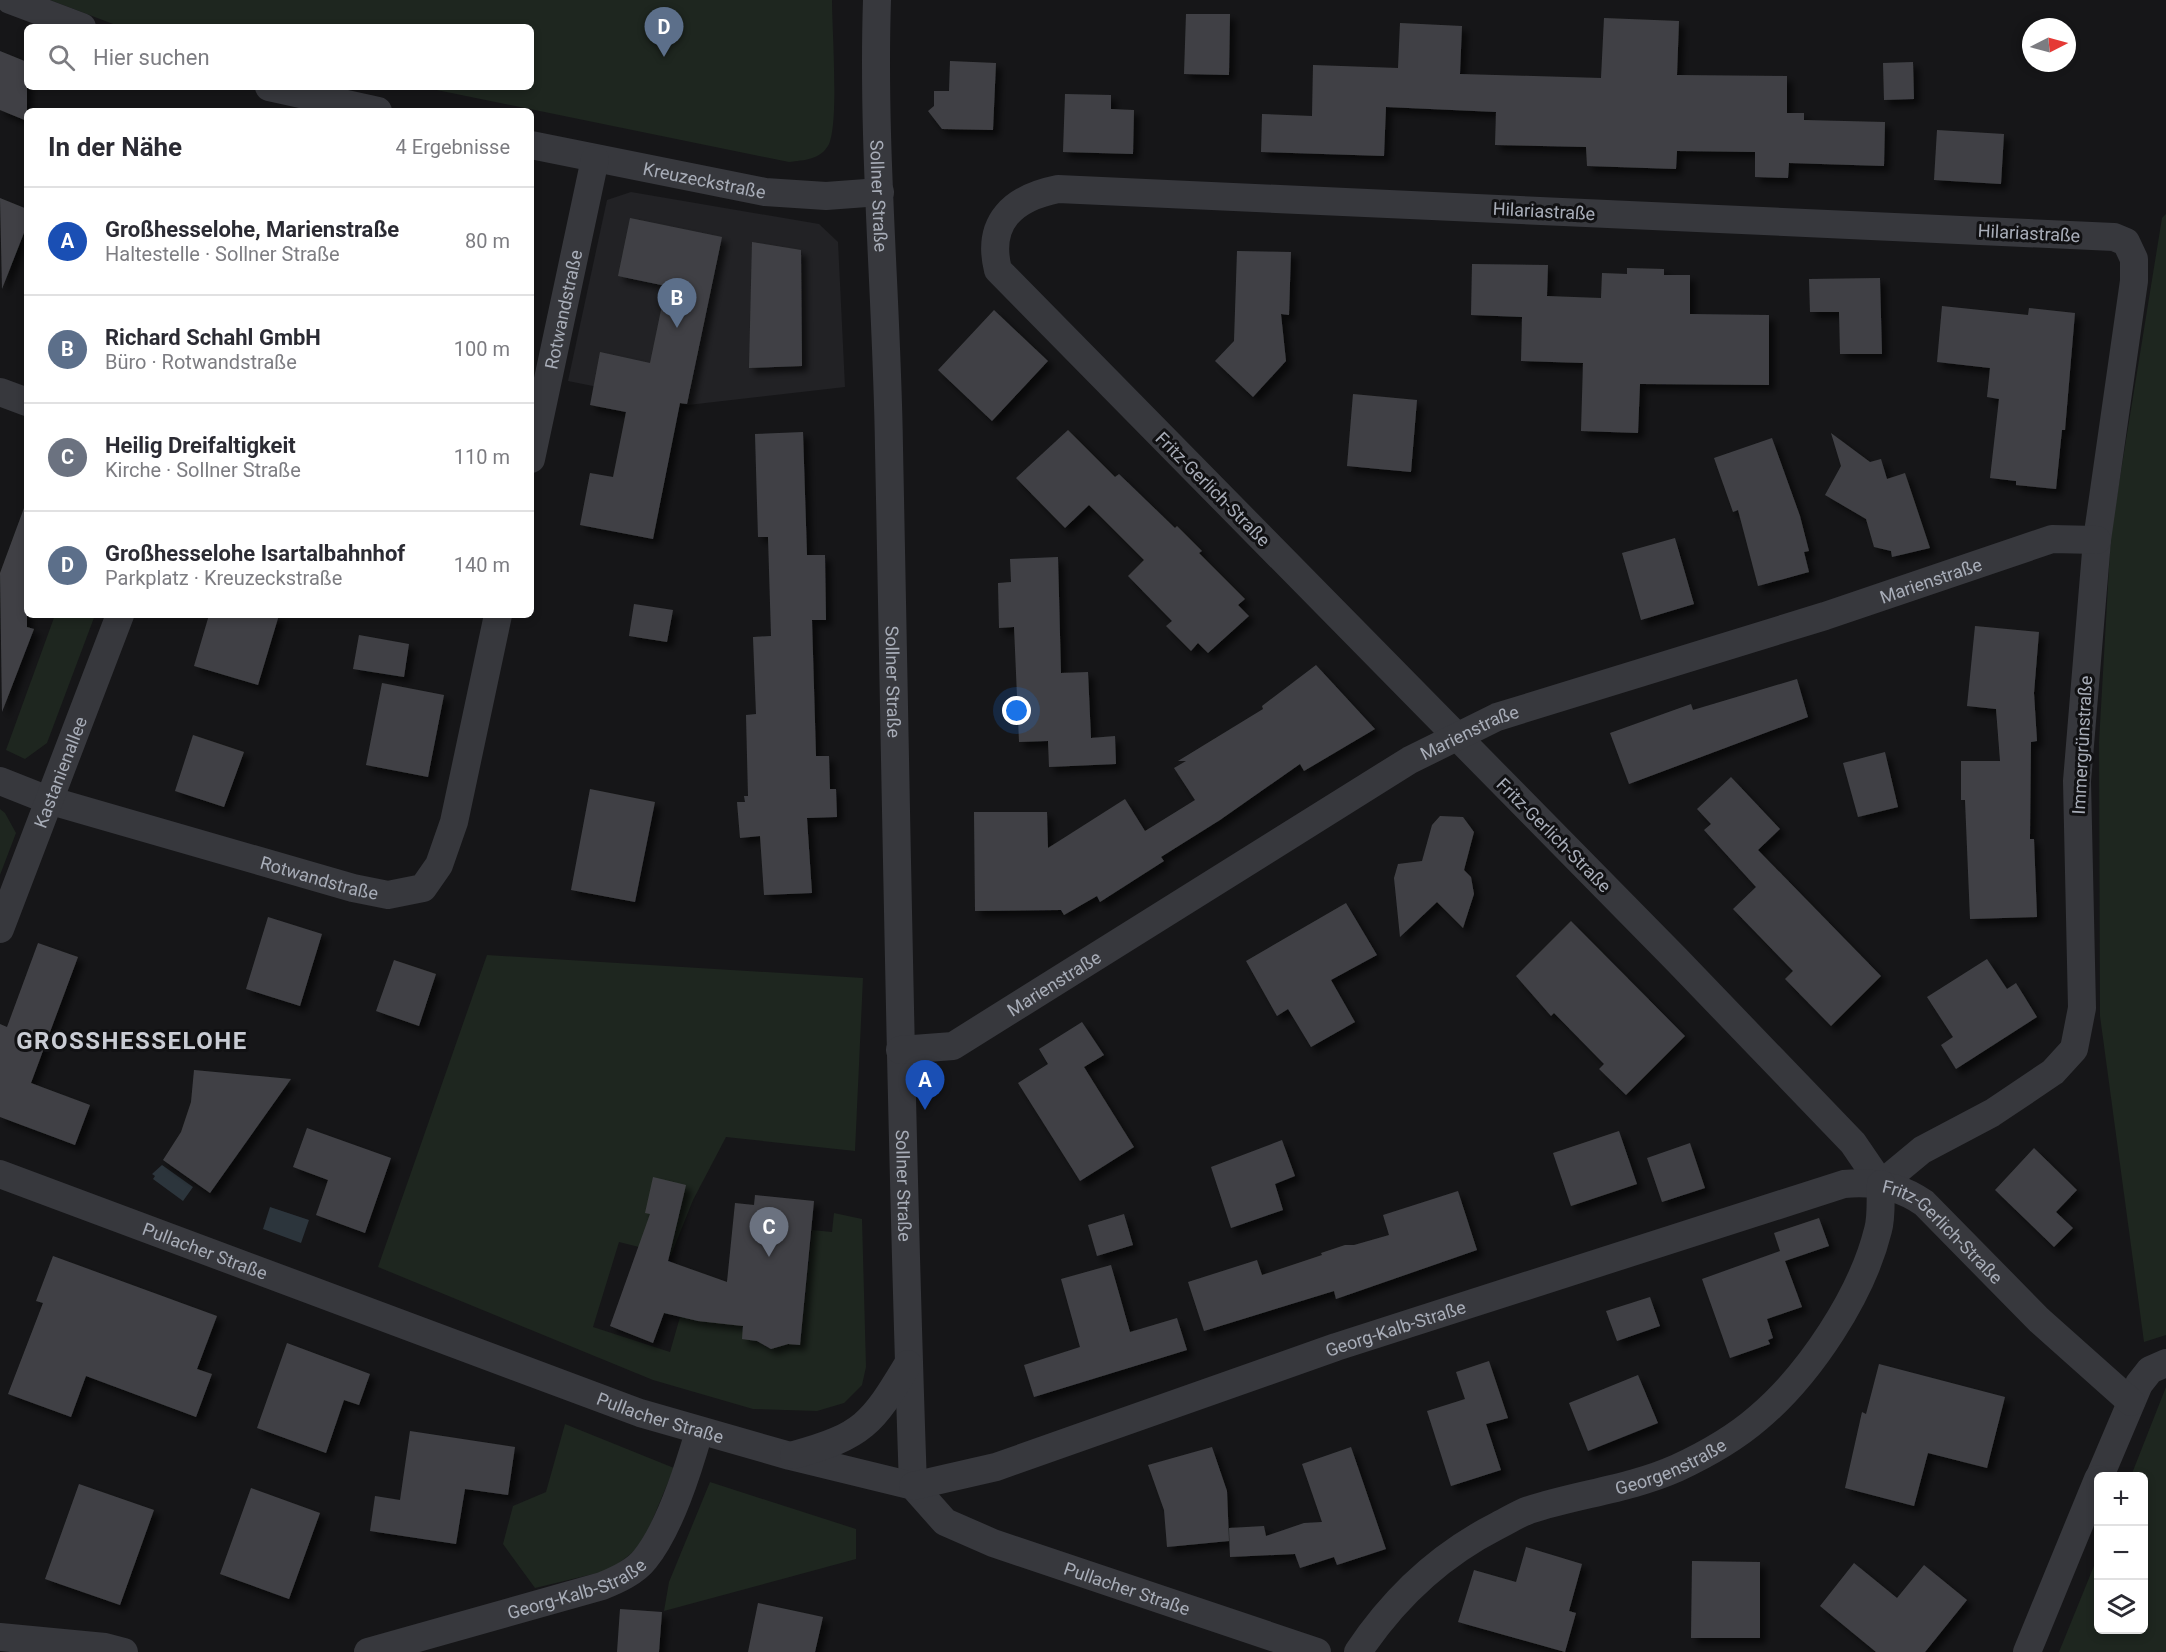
<!DOCTYPE html>
<html lang="de">
<meta charset="utf-8">
<style>
:root{--surface:#fff;--page:#f7f7f7;--text:#2b2b33;--muted:#7c7c81;--line:#e1e1e2;--accent:#b45309}
body{margin:0;font-family:Roboto,sans-serif;background:var(--page);color:var(--text)}
.controls{position:absolute;right:18px;bottom:18px;display:grid;overflow:hidden;border-radius:9px;box-shadow:0 3px 9px #0003}
.controls button{width:54px;height:54px;display:grid;place-items:center;padding:0;border:0;border-bottom:2px solid var(--line);background:var(--surface);color:var(--text);font:30px sans-serif}
.compass{position:absolute;left:2022px;top:18px;width:54px;height:54px;border-radius:50%;background:var(--surface);box-shadow:0 3px 9px #0003;rotate:84deg}
.you{position:absolute;left:1017px;top:711px;width:21px;height:21px;margin:-15px;border:4px solid #fff;border-radius:50%;background:#1a73e8;box-shadow:0 0 0 9px #1a73e833}
.badge{display:grid;place-items:center;width:39px;height:39px;border-radius:50%;background:var(--accent);color:#fff;font-size:20px;font-weight:700}
.pin{position:absolute;translate:-50% -50px;filter:drop-shadow(0 2px 3px #0008)}
.pin::after{content:'';position:absolute;top:32px;width:21px;height:18px;background:inherit;clip-path:polygon(0 0,100% 0,50% 100%)}
.list{margin:0;padding:0;list-style:none}
h2{display:flex;justify-content:space-between;align-items:center;height:78px;margin:0;padding:0 24px;font-size:26px}
h2 small{font-size:20px;font-weight:400;color:var(--muted)}
.list li{display:grid;grid-template-columns:39px 1fr auto;gap:18px;align-items:center;box-sizing:border-box;height:108px;padding:0 24px;border-top:2px solid var(--line)}
.list b{display:block;font-size:22px;white-space:nowrap}
.list p{margin:0;font-size:20px;white-space:nowrap;color:var(--muted)}
.list em{font-size:20px;font-style:normal;color:var(--muted)}
.icon{flex:none;width:33px;height:33px;fill:none;stroke:currentColor;stroke-width:2;stroke-linecap:round;stroke-linejoin:round}
.map{position:relative;flex:none;width:2166px;height:1652px;overflow:hidden}
.search{position:absolute;background:var(--surface);box-shadow:0 3px 9px #0003;left:24px;top:24px;width:510px;height:66px;display:flex;align-items:center;gap:15px;box-sizing:border-box;padding:0 21px;border-radius:9px;color:var(--muted);font-size:22px}
.panel{position:absolute;background:var(--surface);box-shadow:0 3px 9px #0003;left:24px;top:108px;width:510px;height:510px;border-radius:9px}
.map>svg:first-child{display:block}
.built{fill:#222225}
.green{fill:#1e261f}
.water{fill:#2c353c}
.building{fill:#404145;filter:url(#shadow)}
.lines{fill:none;stroke-linecap:round;stroke-linejoin:round}
.minor{stroke:#37383d;stroke-width:28}
.labels{text-anchor:middle;dominant-baseline:central;stroke-width:6;stroke-linejoin:round;paint-order:stroke}
.street-label{font-size:18px;fill:#a8adb8;stroke:#111113}
.district-label{font-size:24px;font-weight:bold;letter-spacing:1.5px;fill:#c9ccd4;stroke:#111113}
</style>
<div class="map">
<svg width="2166" height="1652" viewBox="0 0 2166 1652">
<defs>
<filter id="shadow"><feDropShadow dx="5.5" dy="5.5" stdDeviation="3" flood-color="#0009"/></filter>
</defs>
<rect width="100%" height="100%" fill="#161618"/>
<path class="built" d="M 631,192 L 819,224 L 838,242 L 845,387 L 688,405 L 568,381 L 607,200 Z"/>
<path class="green" d="M 50,0 L 832,0 C 832,28 839,122 829,144 C 821,160 804,160 789,162 L 422,87 L 531,87 L 531,27 L 121,27 Z
M 2166,214 L 2166,1335 L 2144,1342 L 2100,1016 L 2099,742 L 2111,533 L 2162,218 Z
M 55,615 L 95,615 L 47,743 L 25,759 L 6,750 Z
M 0,809 L 5,813 L 16,833 L 0,875 Z
M 487,955 L 863,978 L 855,1151 L 726,1137 L 693,1200 L 671,1255 L 619,1242 L 593,1327 L 670,1352 L 680,1317 L 743,1326 L 768,1348 L 783,1343 L 800,1345 L 812,1230 L 832,1232 L 834,1213 L 862,1219 L 866,1367 L 862,1385 L 844,1403 L 817,1411 L 753,1409 L 653,1380 L 378,1267 Z
M 2166,1387 L 2166,1652 L 2059,1652 L 2098,1556 L 2098,1630 L 2144,1630 L 2144,1476 L 2131,1476 Z
M 565,1424 L 674,1468 L 642,1545 L 610,1570 L 535,1588 L 503,1544 L 513,1506 L 546,1492 Z
M 710,1482 L 856,1529 L 856,1559 L 664,1611 L 669,1582 Z"/>
<path class="water" d="M 162,1165 L 193,1187 L 183,1201 L 153,1179 L 155,1176 L 152,1174 Z
M 270,1207 L 309,1220 L 301,1243 L 263,1229 Z"/>
<path class="building" d="M 1186,14 L 1230,14 L 1229,75 L 1184,74 Z
M 1604,18 L 1679,21 L 1677,75 L 1787,76 L 1787,113 L 1804,113 L 1804,120 L 1885,122 L 1884,166 L 1789,163 L 1788,178 L 1755,177 L 1755,152 L 1677,151 L 1676,169 L 1587,166 L 1586,147 L 1495,145 L 1496,112 L 1386,107 L 1384,156 L 1261,152 L 1262,114 L 1312,116 L 1313,65 L 1398,68 L 1400,23 L 1462,26 L 1460,74 L 1601,78 Z
M 0,51 L 27,62 L 27,121 L 0,110 Z
M 950,61 L 996,63 L 993,130 L 942,129 L 928,111 L 934,106 L 934,91 L 949,91 Z
M 1913,62 L 1914,99 L 1884,100 L 1883,63 Z
M 1065,94 L 1111,95 L 1111,109 L 1134,110 L 1133,154 L 1063,152 Z
M 1937,130 L 2004,134 L 2001,184 L 1934,180 Z
M 0,198 L 27,209 L 27,225 L 2,289 Z
M 630,218 L 722,237 L 687,404 L 680,403 L 653,539 L 580,525 L 590,473 L 613,477 L 626,412 L 590,405 L 600,352 L 650,363 L 666,286 L 618,276 Z
M 752,242 L 801,250 L 802,366 L 749,368 Z
M 1237,251 L 1291,252 L 1289,315 L 1281,314 L 1286,361 L 1253,397 L 1215,361 L 1234,341 Z
M 1472,264 L 1548,265 L 1547,296 L 1601,298 L 1602,273 L 1627,274 L 1627,268 L 1664,269 L 1664,275 L 1690,275 L 1690,314 L 1769,315 L 1769,385 L 1640,384 L 1638,433 L 1581,431 L 1583,363 L 1521,361 L 1522,317 L 1471,315 Z
M 1880,278 L 1882,354 L 1840,354 L 1839,312 L 1810,312 L 1809,279 Z
M 1942,306 L 2028,315 L 2029,308 L 2075,313 L 2065,430 L 2062,430 L 2056,489 L 2016,485 L 2016,481 L 1990,478 L 1999,399 L 1987,397 L 1990,368 L 1937,362 Z
M 994,310 L 1048,361 L 992,421 L 938,370 Z
M 1353,394 L 1417,400 L 1411,472 L 1347,466 Z
M 1068,430 L 1115,477 L 1119,474 L 1175,528 L 1177,526 L 1202,551 L 1199,553 L 1245,599 L 1238,605 L 1249,616 L 1208,653 L 1198,643 L 1191,651 L 1166,626 L 1172,621 L 1128,576 L 1144,560 L 1089,505 L 1065,528 L 1016,478 Z
M 803,432 L 807,555 L 825,555 L 826,620 L 812,620 L 816,756 L 829,756 L 830,789 L 836,789 L 837,817 L 807,818 L 812,893 L 764,895 L 760,836 L 740,838 L 737,802 L 745,802 L 744,796 L 748,796 L 746,715 L 756,714 L 753,637 L 771,636 L 768,537 L 758,537 L 755,434 Z
M 1831,433 L 1870,462 L 1881,459 L 1887,479 L 1905,473 L 1930,548 L 1892,557 L 1891,551 L 1874,547 L 1866,519 L 1825,495 L 1841,466 Z
M 1772,438 L 1800,516 L 1809,551 L 1804,552 L 1809,572 L 1758,586 L 1738,510 L 1733,512 L 1714,458 Z
M 24,508 L 27,509 L 27,627 L 34,629 L 2,712 L 0,573 Z
M 1675,538 L 1694,604 L 1641,620 L 1622,553 Z
M 1058,557 L 1061,673 L 1088,672 L 1091,738 L 1115,736 L 1116,764 L 1049,767 L 1048,741 L 1019,742 L 1014,627 L 999,628 L 998,583 L 1011,582 L 1010,559 Z
M 634,604 L 673,610 L 667,642 L 629,636 Z
M 209,615 L 279,615 L 258,685 L 194,666 Z
M 1975,626 L 2039,632 L 2034,693 L 2037,741 L 2031,742 L 2030,839 L 2034,839 L 2037,917 L 1970,919 L 1965,800 L 1961,800 L 1961,761 L 2000,761 L 1996,709 L 1967,706 Z
M 359,635 L 409,644 L 404,677 L 353,669 Z
M 1316,665 L 1375,729 L 1304,771 L 1300,764 L 1220,820 L 1161,857 L 1164,861 L 1100,902 L 1097,896 L 1064,915 L 1061,910 L 975,911 L 974,812 L 1047,812 L 1048,848 L 1125,799 L 1145,831 L 1195,800 L 1174,768 L 1186,761 L 1178,761 L 1263,709 L 1262,706 Z
M 1797,679 L 1808,717 L 1629,784 L 1610,733 L 1691,704 L 1693,710 Z
M 382,683 L 444,695 L 428,777 L 366,765 Z
M 193,735 L 244,752 L 224,807 L 175,791 Z
M 1885,752 L 1898,807 L 1858,817 L 1843,763 Z
M 1731,777 L 1780,829 L 1758,850 L 1881,976 L 1831,1026 L 1785,979 L 1793,971 L 1733,909 L 1756,887 L 1704,830 L 1711,824 L 1697,809 Z
M 590,789 L 655,802 L 635,902 L 571,890 Z
M 1440,816 L 1463,817 L 1474,832 L 1464,870 L 1471,877 L 1474,894 L 1463,928 L 1437,902 L 1400,937 L 1394,878 L 1398,864 L 1422,861 L 1432,825 Z
M 1346,903 L 1377,955 L 1331,980 L 1355,1022 L 1311,1047 L 1288,1009 L 1277,1016 L 1246,961 Z
M 268,917 L 322,934 L 300,1006 L 246,989 Z
M 1571,921 L 1685,1036 L 1626,1095 L 1599,1069 L 1604,1064 L 1554,1013 L 1551,1016 L 1516,976 Z
M 38,943 L 78,957 L 31,1083 L 90,1105 L 75,1145 L 0,1117 L 0,1024 L 7,1027 Z
M 1987,959 L 2007,989 L 2016,983 L 2037,1017 L 1956,1069 L 1941,1045 L 1953,1037 L 1927,997 Z
M 394,960 L 436,974 L 419,1026 L 376,1011 Z
M 1082,1022 L 1104,1055 L 1084,1067 L 1134,1147 L 1080,1181 L 1018,1083 L 1048,1064 L 1039,1049 Z
M 194,1070 L 291,1079 L 210,1193 L 163,1160 L 181,1132 L 191,1102 Z
M 307,1128 L 391,1158 L 365,1233 L 316,1215 L 328,1180 L 293,1167 Z
M 1619,1131 L 1637,1184 L 1571,1206 L 1553,1153 Z
M 1282,1140 L 1295,1176 L 1275,1184 L 1283,1210 L 1231,1228 L 1211,1167 Z
M 1690,1143 L 1705,1188 L 1662,1202 L 1647,1158 Z
M 2034,1148 L 2077,1190 L 2056,1212 L 2073,1228 L 2054,1247 L 1995,1190 Z
M 653,1177 L 686,1185 L 668,1261 L 727,1282 L 735,1203 L 754,1205 L 755,1195 L 814,1201 L 800,1345 L 788,1344 L 771,1349 L 757,1341 L 742,1339 L 743,1326 L 698,1321 L 664,1313 L 653,1343 L 610,1326 L 650,1214 L 645,1213 Z
M 1458,1191 L 1477,1250 L 1336,1299 L 1334,1291 L 1204,1331 L 1188,1282 L 1257,1260 L 1262,1275 L 1322,1255 L 1321,1253 L 1345,1245 L 1354,1245 L 1389,1235 L 1383,1215 Z
M 1124,1214 L 1133,1245 L 1097,1256 L 1088,1225 Z
M 1819,1218 L 1829,1246 L 1785,1261 L 1802,1307 L 1767,1319 L 1773,1338 L 1768,1340 L 1770,1344 L 1730,1358 L 1702,1279 L 1780,1251 L 1774,1233 Z
M 53,1256 L 217,1316 L 197,1369 L 212,1374 L 196,1417 L 86,1376 L 71,1417 L 8,1394 L 43,1303 L 36,1301 Z
M 1111,1265 L 1130,1332 L 1177,1318 L 1187,1350 L 1034,1397 L 1024,1365 L 1080,1347 L 1061,1279 Z
M 1650,1297 L 1660,1326 L 1617,1341 L 1606,1311 Z
M 287,1343 L 370,1374 L 359,1405 L 344,1400 L 326,1453 L 257,1428 Z
M 1489,1361 L 1508,1418 L 1486,1424 L 1501,1470 L 1451,1486 L 1427,1411 L 1465,1399 L 1456,1372 Z
M 1879,1364 L 2005,1397 L 1987,1468 L 1928,1453 L 1914,1506 L 1845,1488 L 1862,1412 L 1866,1414 Z
M 1638,1375 L 1658,1423 L 1588,1451 L 1569,1403 Z
M 410,1431 L 515,1447 L 508,1495 L 465,1489 L 456,1544 L 370,1531 L 375,1496 L 400,1500 Z
M 1212,1447 L 1227,1491 L 1229,1541 L 1167,1547 L 1164,1510 L 1148,1465 Z
M 1351,1447 L 1386,1549 L 1337,1565 L 1334,1557 L 1300,1568 L 1295,1554 L 1230,1557 L 1229,1528 L 1264,1526 L 1266,1536 L 1304,1523 L 1322,1522 L 1302,1464 Z
M 79,1484 L 154,1510 L 120,1605 L 45,1579 Z
M 251,1488 L 320,1513 L 289,1599 L 220,1574 Z
M 1526,1547 L 1582,1564 L 1569,1611 L 1576,1613 L 1565,1652 L 1458,1622 L 1474,1570 L 1516,1582 Z
M 1692,1561 L 1760,1562 L 1760,1638 L 1691,1638 Z
M 1854,1563 L 1897,1598 L 1924,1565 L 1967,1600 L 1925,1652 L 1876,1652 L 1820,1606 Z
M 758,1603 L 823,1617 L 815,1652 L 748,1652 Z
M 620,1609 L 662,1612 L 659,1652 L 617,1652 Z"/>
<g class="lines">
<g class="minor">
<path d="M 10,0 L 82,27"/>
<path id="s1" d="M 877,0 C 872,149 887,299 889,448 C 896,794 901,1140 913,1486"/>
<path d="M 269,87 L 378,111"/>
<path id="s2" d="M 531,145 L 765,192 L 826,196 L 880,192"/>
<path d="M 1058,189 L 2114,237 L 2126,242 L 2134,259 L 2134,281 L 2097,540 L 2077,781 L 2082,1008 L 2074,1049 L 2053,1072 L 1992,1113 L 1922,1150 L 1881,1184 L 1853,1143 L 1676,959 L 998,270 C 986,222 1013,198 1058,189 Z"/>
<path d="M 0,392 L 27,402"/>
<path id="s3" d="M 531,459 L 595,159"/>
<path id="s4" d="M 0,781 L 48,800 L 353,888 L 388,895 L 423,888 L 439,865 L 454,822 L 498,615"/>
<path id="s5" d="M 0,929 L 120,615"/>
<path id="s6" d="M 900,1050 L 953,1046 L 1410,760 L 1497,717 L 1825,616 L 2052,539 L 2097,540"/>
<path id="s7" d="M 0,1174 L 640,1413 L 790,1456 L 913,1486 L 945,1522 L 993,1543 L 1317,1652"/>
<path d="M 794,1455 C 863,1436 872,1424 908,1364"/>
<path d="M 2100,1476 L 2139,1384 L 2150,1370 L 2166,1363"/>
<path id="s8" d="M 913,1486 L 996,1467 L 1336,1347 L 1844,1184 C 1873,1181 1900,1186 1924,1203 L 2039,1320 L 2131,1402"/>
<path d="M 0,1637 L 105,1647 L 124,1652"/>
<path id="s9" d="M 368,1652 L 602,1586 C 617,1580 635,1572 645,1559 C 670,1528 688,1470 699,1432"/>
<path id="s10" d="M 1358,1652 C 1394,1598 1438,1556 1497,1526 C 1507,1521 1518,1514 1529,1510 C 1578,1494 1630,1489 1677,1468 C 1705,1455 1735,1438 1758,1418 C 1810,1374 1862,1295 1878,1230 C 1882,1216 1880,1199 1881,1184"/>
<path d="M 2027,1652 L 2098,1479"/>
</g>
</g>
<g class="labels">
<g class="street-label">
<text stroke="none"><textPath href="#s2" startOffset="177">Kreuzeckstraße</textPath></text>
<text stroke="none"><textPath href="#s1" startOffset="196">Sollner Straße</textPath></text>
<text transform="translate(1544 211) rotate(3)">Hilariastraße</text>
<text transform="translate(2029 233) rotate(3)">Hilariastraße</text>
<text stroke="none"><textPath href="#s3" startOffset="153">Rotwandstraße</textPath></text>
<text transform="translate(1213 489) rotate(45)">Fritz-Gerlich-Straße</text>
<text stroke="none"><textPath href="#s6" startOffset="1144">Marienstraße</textPath></text>
<text stroke="none"><textPath href="#s1" startOffset="682">Sollner Straße</textPath></text>
<text stroke="none"><textPath href="#s6" startOffset="658">Marienstraße</textPath></text>
<text transform="translate(2082 745) rotate(-87)">Immergrünstraße</text>
<text stroke="none"><textPath href="#s5" startOffset="168">Kastanienallee</textPath></text>
<text transform="translate(1554 835) rotate(45)">Fritz-Gerlich-Straße</text>
<text stroke="none"><textPath href="#s4" startOffset="334">Rotwandstraße</textPath></text>
<text stroke="none"><textPath href="#s6" startOffset="172">Marienstraße</textPath></text>
<text stroke="none"><textPath href="#s1" startOffset="1186">Sollner Straße</textPath></text>
<text stroke="none"><textPath href="#s8" startOffset="1095">Fritz-Gerlich-Straße</textPath></text>
<text stroke="none"><textPath href="#s7" startOffset="219">Pullacher Straße</textPath></text>
<text stroke="none"><textPath href="#s8" startOffset="508">Georg-Kalb-Straße</textPath></text>
<text stroke="none"><textPath href="#s7" startOffset="704">Pullacher Straße</textPath></text>
<text stroke="none"><textPath href="#s10" startOffset="374">Georgenstraße</textPath></text>
<text stroke="none"><textPath href="#s9" startOffset="218">Georg-Kalb-Straße</textPath></text>
<text stroke="none"><textPath href="#s7" startOffset="1208">Pullacher Straße</textPath></text>
</g>
<g class="district-label">
<text x="132" y="1041">GROSSHESSELOHE</text>
</g>
</g>
</svg>
<div class="controls">
<button>+</button>
<button>−</button>
<button><svg class="icon" aria-label="layers" viewBox="0 0 24 24"><path d="M12 4l9 5-9 5-9-5zM3 14l9 5 9-5"/></svg></button>
</div>
<svg class="compass" viewBox="-18 -18 36 36"><path d="M0-13l5 13h-10z" fill="#e53935"/><path d="M0 13l5-13h-10z" fill="#7c7c81"/></svg>
<div class="you"></div>
<div class="pin badge" style="left:925px;top:1110px;background:#1a4fb4">A</div>
<div class="pin badge" style="left:677px;top:328px;background:#5c6f8a">B</div>
<div class="pin badge" style="left:769px;top:1257px;background:#6b7280">C</div>
<div class="pin badge" style="left:664px;top:57px;background:#5c6f8a">D</div>
<div class="search"><svg class="icon" aria-label="search" viewBox="0 0 24 24"><circle cx="10" cy="10" r="6"/><path d="M15 15l6 6"/></svg>Hier suchen</div>
<section class="panel">
<h2>In der Nähe<small>4 Ergebnisse</small></h2>
<ul class="list">
<li><span class="badge" style="background:#1a4fb4">A</span><div><b>Großhesselohe, Marienstraße</b><p>Haltestelle · Sollner Straße</p></div><em>80 m</em></li>
<li><span class="badge" style="background:#5c6f8a">B</span><div><b>Richard Schahl GmbH</b><p>Büro · Rotwandstraße</p></div><em>100 m</em></li>
<li><span class="badge" style="background:#6b7280">C</span><div><b>Heilig Dreifaltigkeit</b><p>Kirche · Sollner Straße</p></div><em>110 m</em></li>
<li><span class="badge" style="background:#5c6f8a">D</span><div><b>Großhesselohe Isartalbahnhof</b><p>Parkplatz · Kreuzeckstraße</p></div><em>140 m</em></li>
</ul>
</section>
</div>
